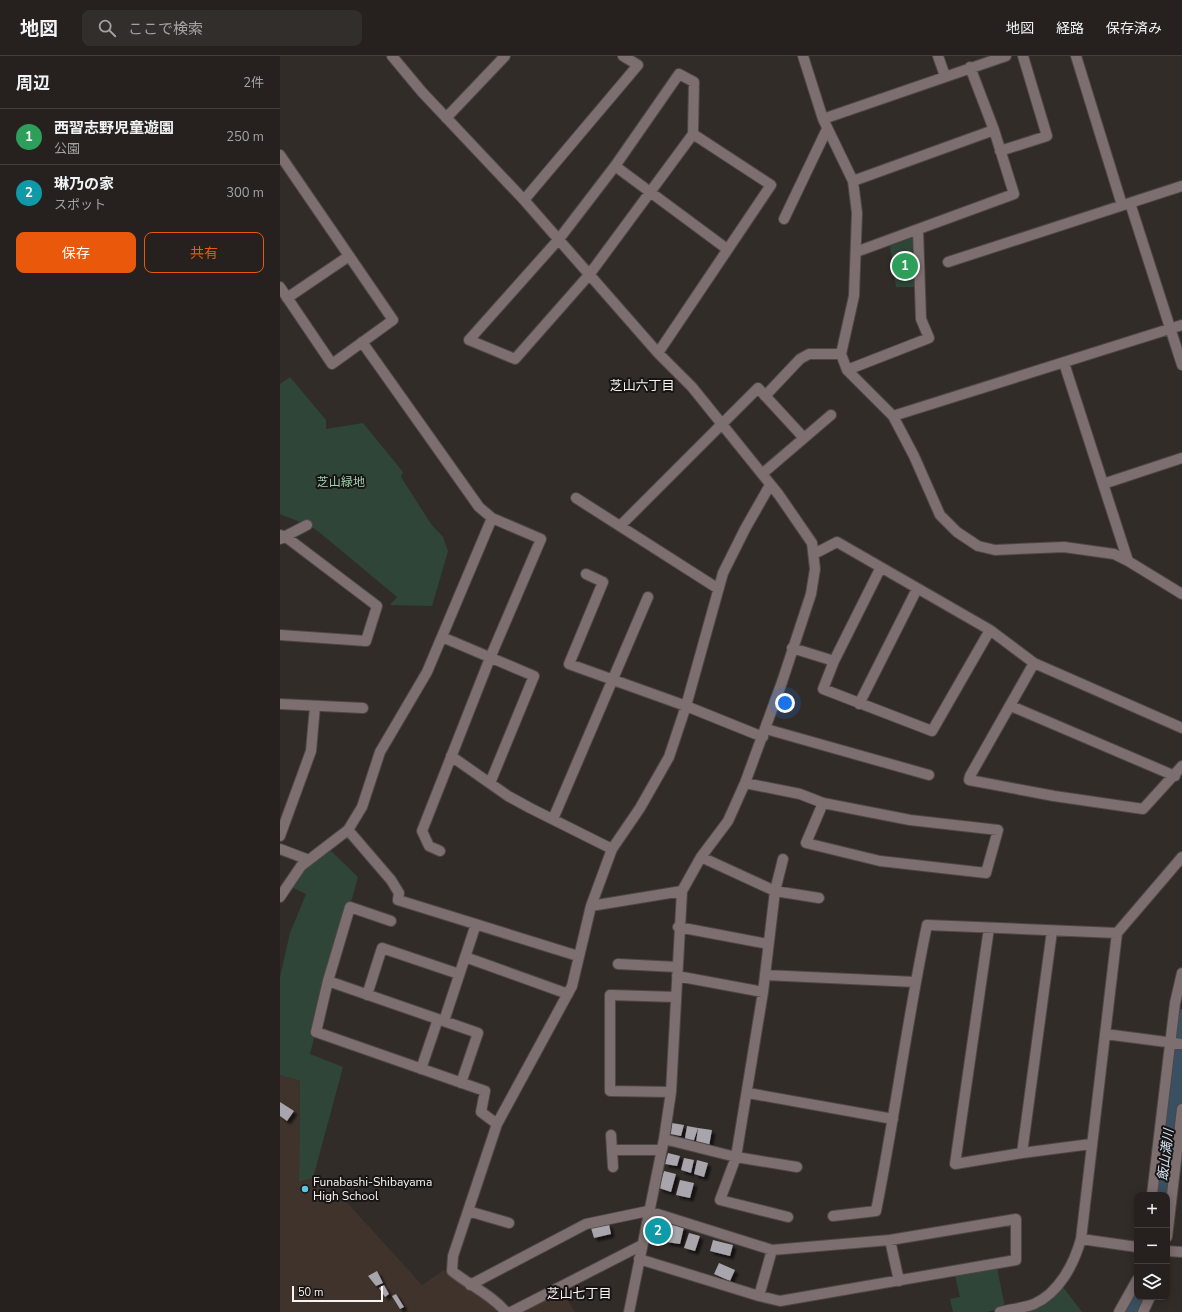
<!DOCTYPE html>
<html lang="ja">
<meta charset="utf-8">
<style>
:root{--surface:#26211f;--page:#322e2c;--text:#f1f3f6;--muted:#a4a3a4;--line:#423e3d;--accent:#ea580c}
body{margin:0;font-family:"Nunito Sans","Noto Sans JP",sans-serif;background:var(--page);color:var(--text)}
.controls{position:absolute;right:12px;bottom:12px;display:grid;overflow:hidden;border-radius:8px;box-shadow:0 2px 10px #0003}
.controls button{width:36px;height:36px;display:grid;place-items:center;padding:0;border:0;border-bottom:1px solid var(--line);background:var(--surface);color:var(--text);font:20px sans-serif}
.scale{position:absolute;left:12px;bottom:10px;width:91px;box-sizing:border-box;padding-left:4px;border:2px solid #f7f3f1;border-top:0;font-size:11px;line-height:14px;white-space:nowrap;color:#f7f3f1;-webkit-text-stroke:3px #181514;paint-order:stroke}
.you{position:absolute;left:505px;top:647px;width:14px;height:14px;margin:-10px;border:3px solid #fff;border-radius:50%;background:#1a73e8;box-shadow:0 0 0 6px #1a73e833}
.badge{display:grid;place-items:center;width:26px;height:26px;border-radius:50%;background:var(--accent);color:#fff;font-size:13px;font-weight:700}
.pin{position:absolute;translate:-50% -50%;border:2px solid #fff;box-shadow:0 1px 4px #0006}
.list{margin:0;padding:0;list-style:none}
h2{display:flex;justify-content:space-between;align-items:center;height:52px;margin:0;padding:0 16px;font-size:17px}
h2 small{font-size:13px;font-weight:400;color:var(--muted)}
.list li{display:grid;grid-template-columns:26px 1fr auto;gap:12px;align-items:center;box-sizing:border-box;height:56px;padding:0 16px;border-top:1px solid var(--line)}
.list b{display:block;font-size:15px;white-space:nowrap}
.list p{margin:0;font-size:13px;white-space:nowrap;color:var(--muted)}
.list em{font-size:13px;font-style:normal;color:var(--muted)}
.actions{display:flex;gap:8px;padding:12px 16px}
.actions a{flex:1;padding:9px 0;border:1px solid var(--accent);border-radius:8px;text-align:center;font-size:14px;color:var(--accent)}
.actions .main{background:var(--accent);color:#fff}
.icon{flex:none;width:22px;height:22px;fill:none;stroke:currentColor;stroke-width:2;stroke-linecap:round;stroke-linejoin:round}
.map{position:relative;flex:none;width:902px;height:1256px;overflow:hidden}
header{display:flex;align-items:center;gap:24px;box-sizing:border-box;height:56px;padding:0 20px;background:var(--surface);border-bottom:1px solid var(--line)}
header strong{font-size:19px}
nav{display:flex;gap:22px;margin-inline-start:auto;font-size:14px}
.search{width:280px;height:36px;background:var(--page);display:flex;align-items:center;gap:10px;box-sizing:border-box;padding:0 14px;border-radius:8px;color:var(--muted);font-size:15px}
main{display:flex}
aside{flex:1;background:var(--surface)}
.map>svg:first-child{display:block}
.built{fill:#3f332c}
.green{fill:#2f4537}
.lines{fill:none;stroke-linecap:round;stroke-linejoin:round}
.river{stroke:#394f62;stroke-width:22}
.building{fill:#a8a5ac;filter:url(#shadow)}
.minor-casing{stroke:#4e4845;stroke-width:12}
.minor{stroke:#7d6e6f;stroke-width:10}
.poi-dot{fill:#56c9e0;stroke:#181514;stroke-width:1.5}
.labels{text-anchor:middle;dominant-baseline:central;stroke-width:4;stroke-linejoin:round;paint-order:stroke}
.park-label{font-size:12px;fill:#9ed1af;stroke:#181514}
.poi-label{font-size:12px;fill:#f7f3f1;stroke:#181514;text-anchor:start}
.neighbourhood-label{font-size:13px;fill:#f7f3f1;stroke:#181514}
.water-label{font-size:13px;font-style:italic;fill:#d5e6f6;stroke:#181514}
</style>
<header>
<strong>地図</strong>
<div class="search"><svg class="icon" aria-label="search" viewBox="0 0 24 24"><circle cx="10" cy="10" r="6"/><path d="M15 15l6 6"/></svg>ここで検索</div>
<nav><a>地図</a><a>経路</a><a>保存済み</a></nav>
</header>
<main>
<aside>
<h2>周辺<small>2件</small></h2>
<ul class="list">
<li><span class="badge" style="background:#2e9e5b">1</span><div><b>西習志野児童遊園</b><p>公園</p></div><em>250 m</em></li>
<li><span class="badge" style="background:#0f9aa8">2</span><div><b>琳乃の家</b><p>スポット</p></div><em>300 m</em></li>
</ul>
<div class="actions"><a class="main">保存</a><a>共有</a></div>
</aside>
<div class="map">
<svg width="902" height="1256" viewBox="0 0 902 1256">
<defs>
<filter id="shadow"><feDropShadow dx="3.5" dy="3.5" stdDeviation="1" flood-color="#0009"/></filter>
</defs>
<rect width="100%" height="100%" fill="#322c29"/>
<path class="built" d="M 0,1019 L 20,1025 L 19,1126 L 33,1122 L 62,1141 L 142,1229 L 164,1214 L 177,1226 L 215,1248 L 221,1256 L 0,1256 Z
M 282,1235 L 295,1256 L 238,1256 Z"/>
<path class="green" d="M 634,181 L 638,231 L 616,231 L 610,190 Z
M 10,321 L 46,364 L 46,373 L 83,367 L 123,416 L 121,421 L 151,468 L 163,481 L 168,495 L 152,550 L 110,549 L 117,541 L 39,476 L 30,470 L 0,458 L 0,328 Z
M 51,795 L 78,821 L 72,843 L 67,850 L 30,998 L 63,1011 L 33,1122 L 19,1126 L 20,1025 L 0,1019 L 0,921 L 10,877 L 26,838 L 11,831 L 22,813 Z
M 717,1212 L 725,1251 L 707,1256 L 673,1256 L 670,1243 L 680,1241 L 675,1219 Z
M 783,1231 L 802,1256 L 743,1256 C 766,1251 766,1244 783,1231 Z"/>
<g class="lines">
<path class="river" d="M 881,1139 L 902,964
M 850,1256 L 860,1241"/>
</g>
<path class="building" d="M 0,1046 L 14,1055 L 7,1065 L 0,1060 Z
M 392,1067 L 404,1069 L 401,1080 L 390,1078 Z
M 407,1070 L 418,1072 L 412,1090 L 405,1082 Z
M 418,1072 L 432,1074 L 429,1090 L 416,1087 Z
M 388,1097 L 400,1100 L 397,1110 L 385,1108 Z
M 404,1102 L 414,1104 L 411,1117 L 401,1114 Z
M 417,1104 L 428,1107 L 424,1121 L 414,1118 Z
M 384,1115 L 396,1118 L 391,1136 L 379,1132 Z
M 400,1124 L 414,1127 L 410,1142 L 396,1139 Z
M 372,1165 L 389,1168 L 381,1184 L 369,1182 Z
M 329,1168 L 331,1178 L 314,1182 L 311,1172 Z
M 389,1168 L 404,1171 L 400,1188 L 386,1186 Z
M 409,1177 L 420,1180 L 415,1195 L 404,1192 Z
M 433,1184 L 453,1189 L 450,1200 L 430,1195 Z
M 439,1207 L 455,1214 L 450,1225 L 434,1218 Z
M 97,1215 L 103,1227 L 96,1230 L 88,1220 Z
M 104,1229 L 109,1238 L 105,1241 L 99,1232 Z
M 116,1238 L 124,1251 L 120,1253 L 112,1240 Z"/>
<g class="lines">
<defs>
<path id="minor" d="M 112,0 L 142,36 L 244,144 L 378,297 L 412,331 L 499,439 L 532,487 L 535,513 L 531,538 L 502,626 L 465,727 L 448,765 L 421,801 L 402,835 L 391,1036 L 384,1083 L 349,1256
M 523,0 L 543,63 L 573,125 L 577,157 L 574,240 L 561,298 L 567,314 L 613,360 L 634,400 L 660,459 L 677,476 L 698,490 L 715,494 L 784,491 L 834,498 L 848,505 L 902,538
M 658,0 L 665,20
M 796,0 L 842,149
M 399,18 L 414,26 L 413,78 L 309,219 L 235,303 L 189,284 L 279,183 L 335,110 Z
M 166,62 L 225,0
M 543,63 L 726,0
M 720,95 L 767,80 L 743,0
M 0,99 L 113,264 L 52,308 L 0,231
M 335,110 L 447,193
M 573,125 L 714,74
M 244,144 L 358,9 L 343,0
M 850,147 L 902,309
M 504,163 L 547,73
M 576,196 L 734,138 L 714,74 L 690,11
M 668,206 L 902,130
M 7,242 L 69,200
M 82,286 L 199,451 L 212,462 L 261,483 L 210,602 L 142,775 L 149,790 L 160,795
M 378,297 L 491,129 L 413,78
M 784,307 L 848,505
M 567,314 L 649,282 L 641,263 L 638,174
M 485,340 L 520,303 L 529,298 L 561,298
M 613,360 L 902,269
M 482,418 L 551,359
M 823,428 L 902,402
M 296,442 L 437,532
M 340,470 L 478,332 L 524,382
M 0,479 L 6,481 L 97,550 L 86,585 L 0,579
M 0,483 L 27,469
M 534,498 L 557,486 L 710,574 L 754,607 L 902,672
M 600,513 L 554,605 L 543,633 L 652,675 L 710,574
M 306,518 L 323,526 L 289,608 L 406,650 L 483,681
M 162,581 L 254,620 L 210,727
M 512,592 L 554,605
M 754,607 L 690,720 L 689,724 L 774,740 L 863,753 L 902,710
M 0,648 L 83,652
M 579,648 L 637,533
M 731,650 L 895,720
M 486,673 L 649,719
M 171,700 L 228,740 L 250,752 L 332,793
M 465,727 L 520,738 L 543,747 L 630,764 L 718,774 L 706,817 L 600,805 L 526,787 L 543,747
M 273,763 L 368,541
M 68,774 L 111,824 L 119,837 L 118,844 L 298,900
M 0,780 L 31,695 L 35,650
M 0,793 L 29,804
M 421,801 L 495,835 L 539,842
M 503,803 L 495,835 L 483,936 L 456,1101 L 440,1144 L 508,1161
M 0,841 L 21,810 L 68,774 L 82,751 L 100,696 L 147,616 L 212,462
M 311,850 L 402,835
M 111,865 L 70,851 L 48,925 L 36,976 L 205,1035 L 201,1056 L 217,1068
M 398,871 L 488,888
M 709,872 L 675,1108 L 742,1097 L 811,1088
M 185,901 L 288,938
M 338,908 L 397,911
M 485,919 L 635,926
M 397,920 L 483,936
M 48,925 L 198,977 L 181,1027
M 87,939 L 102,892 L 179,918
M 164,965 L 196,868
M 825,978 L 902,988
M 141,1013 L 158,963
M 391,1036 L 330,1035 L 330,939 L 396,941
M 468,1037 L 613,1063
M 331,1079 L 333,1111
M 384,1083 L 456,1101 L 517,1111
M 332,1094 L 381,1094
M 742,1097 L 772,875
M 872,1139 L 895,947 L 902,917
M 188,1155 L 229,1167
M 553,1160 L 596,1155 C 615,1060 627,964 647,869 L 837,877
M 887,1181 L 902,1053
M 801,1183 L 857,1191
M 610,1184 L 619,1225
M 887,1195 L 902,1196
M 190,1229 L 306,1168 L 368,1155 L 492,1194 L 610,1184 L 736,1163 L 736,1204 L 500,1245 L 479,1240 L 359,1203
M 479,1240 L 492,1194
M 226,1256 C 212,1239 189,1229 172,1215 L 173,1200 L 217,1068 L 292,930 L 311,850 L 332,793 L 360,752 L 389,701 L 406,650 L 443,517 L 465,473 L 490,429
M 231,1256 L 362,1189
M 720,1256 C 731,1253 744,1252 754,1248 C 779,1237 794,1208 801,1183 L 837,877 L 902,801
M 839,1256 L 857,1224
M 863,1256 L 870,1241"/>
</defs>
<use href="#minor" class="minor-casing"/>
<use href="#minor" class="minor"/>
</g>
<circle class="poi-dot" cx="25" cy="1133" r="4"/>
<g class="labels">
<g class="park-label">
<text x="61" y="426">芝山緑地</text>
</g>
<g class="poi-label">
<text x="33" y="1126">Funabashi-Shibayama<tspan x="33" dy="14">High School</tspan></text>
</g>
<g class="neighbourhood-label">
<text x="362" y="330">芝山六丁目</text>
<text x="299" y="1238">芝山七丁目</text>
</g>
<g class="water-label">
<text transform="translate(886 1099) rotate(-83)">飯山満川</text>
</g>
</g>
</svg>
<div class="controls">
<button>+</button>
<button>−</button>
<button><svg class="icon" aria-label="layers" viewBox="0 0 24 24"><path d="M12 4l9 5-9 5-9-5zM3 14l9 5 9-5"/></svg></button>
</div>
<div class="scale">50 m</div>
<div class="you"></div>
<div class="pin badge" style="left:625px;top:210px;background:#2e9e5b">1</div>
<div class="pin badge" style="left:378px;top:1175px;background:#0f9aa8">2</div>
</div>
</main>
